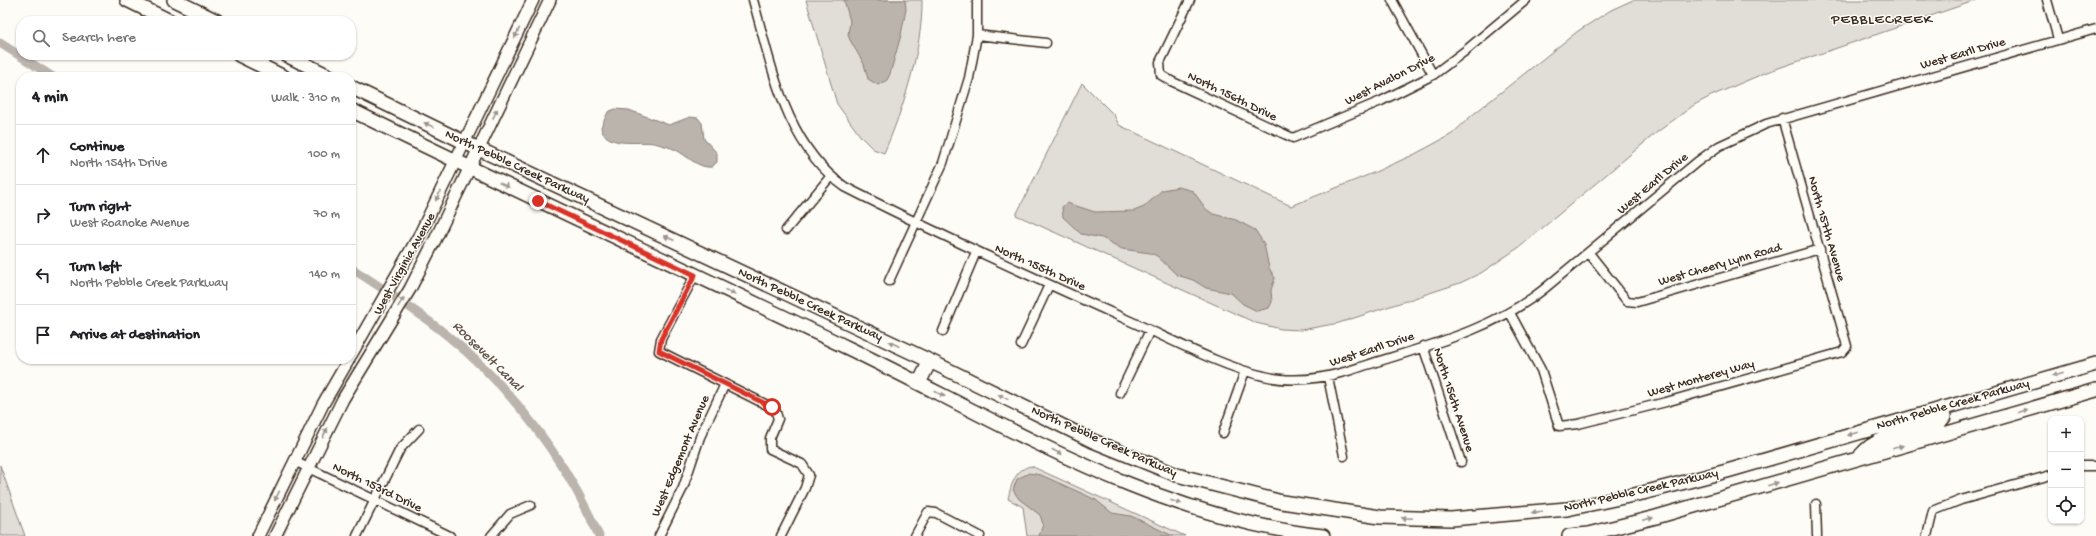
<!DOCTYPE html>
<meta charset="utf-8">
<style>
:root{--surface:#fff;--page:#f6f6f6;--text:#202124;--muted:#757577;--line:#e0e0e0}
body{margin:0;font-family:"Gochi Hand",sans-serif;background:var(--page);color:var(--text)}
.controls{position:absolute;right:12px;bottom:12px;display:grid;overflow:hidden;border-radius:8px;box-shadow:0 1px 3px #0004}
.controls button{width:36px;height:36px;display:grid;place-items:center;padding:0;border:0;border-bottom:1px solid var(--line);background:var(--surface);color:var(--text);font:20px sans-serif}
.stop{position:absolute;width:12px;height:12px;margin:-9px;border:3px solid #d93025;border-radius:50%;background:#fff}
.stop.end{background:#d93025;border-color:#fff;box-shadow:0 1px 4px #0008}
.list{margin:0;padding:0;list-style:none}
h2{display:flex;justify-content:space-between;align-items:center;height:52px;margin:0;padding:0 16px;font-size:17px}
h2 small{font-size:13px;font-weight:400;color:var(--muted)}
.list li{display:grid;grid-template-columns:26px 1fr auto;gap:12px;align-items:center;box-sizing:border-box;height:60px;padding:0 16px;border-top:1px solid var(--line)}
.list b{display:block;font-size:15px;white-space:nowrap}
.list p{margin:0;font-size:13px;white-space:nowrap;color:var(--muted)}
.list em{font-size:13px;font-style:normal;color:var(--muted)}
.icon{flex:none;width:22px;height:22px;fill:none;stroke:currentColor;stroke-width:2;stroke-linecap:round;stroke-linejoin:round}
.map{position:relative;flex:none;width:2096px;height:536px;overflow:hidden}
.search{position:absolute;background:var(--surface);box-shadow:0 1px 3px #0004;left:16px;top:16px;width:340px;height:44px;display:flex;align-items:center;gap:10px;box-sizing:border-box;padding:0 14px;border-radius:16px;color:var(--muted);font-size:15px}
.panel{position:absolute;background:var(--surface);box-shadow:0 1px 3px #0004;left:16px;top:72px;width:340px;height:292px;border-radius:16px}
.map>svg:first-child{display:block}
.green{fill:#e1ded7;stroke:#8e847a}
.water{fill:#bbb4ad;stroke:#887d74}
.lines{fill:none;stroke-linecap:round;stroke-linejoin:round}
.canal{stroke:#bbb4ad;stroke-width:9}
.street-casing{stroke:#3b2a1e;stroke-width:11}
.secondary-casing{stroke:#3b2a1e;stroke-width:14}
.primary-casing{stroke:#3b2a1e;stroke-width:16}
.street{stroke:#fdfcf7;stroke-width:8}
.secondary{stroke:#fdfcf7;stroke-width:11}
.primary{stroke:#fdfcf7;stroke-width:13}
.oneway{fill:#9c938a}
.route{stroke:#d93025;stroke-width:5}
.labels{text-anchor:middle;dominant-baseline:central;stroke-width:3;stroke-linejoin:round;paint-order:stroke}
.street-label{font-size:13px;fill:#3b2a1e;stroke:#fdfcf7}
.water-label{font-size:14px;font-style:italic;fill:#615349;stroke:#fdfcf7}
.quarter-label{font-size:15px;letter-spacing:1px;fill:#3b2a1e;stroke:#fdfcf7}
</style>
<div class="map">
<svg width="2096" height="536" viewBox="0 0 2096 536">
<rect width="100%" height="100%" fill="#fdfcf7"/>
<filter id="ink" filterUnits="userSpaceOnUse"><feTurbulence type="fractalNoise" baseFrequency=".025" numOctaves="2"/><feDisplacementMap in="SourceGraphic" scale="8" xChannelSelector="R" yChannelSelector="G"/><feConvolveMatrix kernelMatrix="1 2 1 2 8 2 1 2 1" color-interpolation-filters="sRGB"/></filter>
<g filter="url(#ink)">
<path class="green" d="M 806,0 L 922,0 C 923,47 903,110 884,153 L 873,149 L 861,137 L 837,104 Z
M 1633,0 L 1977,0 L 1767,72 L 1711,96 L 1694,105 L 1656,133 L 1521,246 L 1481,273 L 1460,283 L 1339,323 L 1301,330 L 1281,329 L 1256,323 L 1016,215 L 1082,83 L 1114,115 L 1119,125 L 1291,206 L 1373,173 L 1415,154 L 1452,134 L 1471,116 L 1578,31 L 1611,10 Z
M 0,465 L 1,468 L 25,536 L 0,536 Z
M 1031,466 L 1185,536 L 1027,536 L 1023,507 L 1008,499 C 1011,485 1015,469 1031,466 Z"/>
<path class="water" d="M 844,0 L 905,0 L 906,9 L 901,35 L 890,74 L 887,80 L 878,85 L 868,79 L 864,64 L 850,40 L 848,35 L 850,21 Z
M 615,109 L 629,110 L 669,125 L 690,117 L 698,118 L 702,123 L 704,139 L 717,153 L 717,162 L 712,167 C 699,169 686,155 676,150 C 670,147 664,146 658,144 C 641,139 614,149 602,132 L 601,127 L 608,112 Z
M 1178,187 L 1193,191 L 1206,209 L 1213,214 L 1236,220 L 1255,230 L 1264,244 L 1269,268 L 1275,278 L 1271,290 L 1272,302 L 1269,308 L 1257,311 L 1243,304 L 1231,293 L 1206,288 L 1193,280 L 1177,275 L 1157,256 L 1150,253 L 1122,249 L 1102,238 L 1081,234 L 1063,217 L 1062,207 L 1067,203 L 1095,212 L 1134,211 L 1144,207 L 1162,190 Z
M 1029,473 L 1041,475 L 1081,493 L 1096,500 L 1112,513 L 1131,516 L 1173,536 L 1039,536 L 1043,524 L 1040,515 L 1019,499 L 1013,490 L 1017,479 Z"/>
<g class="lines">
<path class="canal" d="M 0,43 L 53,77
M 351,268 C 384,289 417,311 448,336 C 512,388 566,460 599,536"/>
<defs>
<path id="street" d="M 753,0 C 772,66 785,145 845,187 C 939,235 1034,278 1130,321 C 1171,339 1222,367 1264,376 C 1292,383 1321,379 1348,371 C 1414,349 1490,333 1544,289 L 1697,162 L 1719,146 L 1766,124 L 2096,29
M 1190,0 L 1160,62 L 1161,75 L 1171,81 L 1293,138 L 1381,101 L 1433,75 L 1465,51 L 1526,0
M 1392,0 L 1433,75
M 2047,0 L 2058,39
M 977,35 L 1046,43
M 786,230 L 830,177
M 1589,253 L 1627,301 L 1637,302 L 1820,249
M 695,275 L 661,339 L 659,351 L 775,409 L 778,419 L 770,438 L 770,449 L 802,464 L 809,475 L 805,488 L 781,536
M 889,281 L 943,163 L 969,78 L 977,35 L 977,0
M 1510,313 L 1541,370 L 1559,426 L 1578,424 L 1666,402 L 1842,352 L 1847,346 L 1782,118
M 943,331 L 976,252
M 1021,345 L 1049,285
M 1423,346 L 1461,462
M 1328,377 L 1344,456
M 1120,393 L 1150,330
M 1223,433 L 1245,371
M 294,461 L 450,536
M 2081,466 L 2096,466
M 1816,504 L 1817,536
M 357,536 L 400,449 L 419,429
M 491,536 L 510,514 L 531,505
M 659,536 L 683,488 L 700,437 L 725,384
M 915,536 L 928,512 L 936,513 L 980,536
M 1927,536 L 1933,511 L 1961,500 L 2051,475"/>
<path id="secondary" d="M 351,355 L 420,234 L 533,0
M 258,536 L 323,404 L 349,359
M 275,536 L 343,399 L 410,289 L 435,240 L 550,0"/>
<path id="primary" d="M 127,0 L 170,21
M 174,0 L 217,21
M 239,55 L 284,77
M 286,55 L 331,77
M 351,87 L 464,142 L 930,361 L 1093,441 L 1177,475 L 1282,502 L 1380,517 L 1451,519 L 1567,509 L 1643,493 L 1727,471 L 2096,364
M 351,110 C 516,191 683,268 848,348 C 1002,422 1151,517 1323,536
M 919,383 L 930,361
M 1861,455 C 1880,432 1914,433 1940,422 L 1944,417 L 1942,408
M 1569,536 L 1588,534 L 1656,517 L 2096,390"/>
</defs>
<use href="#street" class="street-casing"/>
<use href="#secondary" class="secondary-casing"/>
<use href="#primary" class="primary-casing"/>
<use href="#street" class="street"/>
<use href="#secondary" class="secondary"/>
<use href="#primary" class="primary"/>
</g>
<defs><path id="oneway-solid" d="M-6-.8H1V-3.2L6.5 0L1 3.2V.8H-6Z"/></defs>
<g class="oneway">
<use href="#oneway-solid" transform="translate(517 33) rotate(116)"/>
<use href="#oneway-solid" transform="translate(495 114) rotate(-64)"/>
<use href="#oneway-solid" transform="translate(429 125) rotate(-154)"/>
<use href="#oneway-solid" transform="translate(504 185) rotate(25)"/>
<use href="#oneway-solid" transform="translate(438 196) rotate(116)"/>
<use href="#oneway-solid" transform="translate(669 238) rotate(-155)"/>
<use href="#oneway-solid" transform="translate(730 292) rotate(25)"/>
<use href="#oneway-solid" transform="translate(401 302) rotate(-58)"/>
<use href="#oneway-solid" transform="translate(894 344) rotate(-155)"/>
<use href="#oneway-solid" transform="translate(2058 374) rotate(164)"/>
<use href="#oneway-solid" transform="translate(940 394) rotate(27)"/>
<use href="#oneway-solid" transform="translate(1003 397) rotate(-154)"/>
<use href="#oneway-solid" transform="translate(2023 411) rotate(-16)"/>
<use href="#oneway-solid" transform="translate(325 433) rotate(-64)"/>
<use href="#oneway-solid" transform="translate(1853 434) rotate(164)"/>
<use href="#oneway-solid" transform="translate(1898 447) rotate(-16)"/>
<use href="#oneway-solid" transform="translate(1057 452) rotate(27)"/>
<use href="#oneway-solid" transform="translate(1773 484) rotate(-17)"/>
<use href="#oneway-solid" transform="translate(277 496) rotate(116)"/>
<use href="#oneway-solid" transform="translate(1176 502) rotate(18)"/>
<use href="#oneway-solid" transform="translate(1537 512) rotate(174)"/>
<use href="#oneway-solid" transform="translate(1407 518) rotate(-178)"/>
<use href="#oneway-solid" transform="translate(1648 519) rotate(-13)"/>
</g>
</g>
<g class="lines" filter="url(#ink)">
<path class="route" d="M 538,201 L 695,275 L 661,339 L 659,351 L 772,407"/>
</g>
<g class="labels">
<g class="street-label">
<text transform="translate(1963 54) rotate(-16)">West Earll Drive</text>
<text transform="translate(1390 80) rotate(-27)">West Avalon Drive</text>
<text transform="translate(1232 97) rotate(26)">North 156th Drive</text>
<text transform="translate(517 167) rotate(25)">North Pebble Creek Parkway</text>
<text transform="translate(1653 184) rotate(-40)">West Earll Drive</text>
<text transform="translate(1826 229) rotate(74)">North 157th Avenue</text>
<text transform="translate(405 264) rotate(-61)">West Virginia Avenue</text>
<text transform="translate(1720 265) rotate(-16)">West Cheery Lynn Road</text>
<text transform="translate(1040 268) rotate(24)">North 155th Drive</text>
<text transform="translate(810 305) rotate(25)">North Pebble Creek Parkway</text>
<text transform="translate(1372 350) rotate(-18)">West Earll Drive</text>
<text transform="translate(1701 379) rotate(-16)">West Monterey Way</text>
<text transform="translate(1453 400) rotate(72)">North 156th Avenue</text>
<text transform="translate(1953 405) rotate(-16)">North Pebble Creek Parkway</text>
<text transform="translate(1104 442) rotate(24)">North Pebble Creek Parkway</text>
<text transform="translate(681 456) rotate(-67)">West Edgemont Avenue</text>
<text transform="translate(377 488) rotate(26)">North 153rd Drive</text>
<text transform="translate(1641 491) rotate(-13)">North Pebble Creek Parkway</text>
</g>
<g class="water-label">
<text transform="translate(487 357) rotate(45)">Roosevelt Canal</text>
</g>
<g class="quarter-label">
<text x="1882" y="20">PEBBLECREEK</text>
</g>
</g>
</svg>
<div class="controls">
<button>+</button>
<button>−</button>
<button><svg class="icon" aria-label="locate" viewBox="0 0 24 24"><circle cx="12" cy="12" r="6"/><path d="M12 2v4M12 18v4M2 12h4M18 12h4"/></svg></button>
</div>
<div class="stop" style="left:772px;top:407px"></div>
<div class="stop end" style="left:538px;top:201px"></div>
<div class="search"><svg class="icon" aria-label="search" viewBox="0 0 24 24"><circle cx="10" cy="10" r="6"/><path d="M15 15l6 6"/></svg>Search here</div>
<section class="panel">
<h2>4 min<small>Walk · 310 m</small></h2>
<ul class="list">
<li><svg class="icon" aria-label="ahead" viewBox="0 0 24 24"><path d="M12 20V5M6 11l6-6 6 6"/></svg><div><b>Continue</b><p>North 154th Drive</p></div><em>100 m</em></li>
<li><svg class="icon" aria-label="right" viewBox="0 0 24 24"><path d="M7 20v-9h11M14 6l5 5-5 5"/></svg><div><b>Turn right</b><p>West Roanoke Avenue</p></div><em>70 m</em></li>
<li><svg class="icon" aria-label="left" viewBox="0 0 24 24"><path d="M17 20v-9H6M10 6l-5 5 5 5"/></svg><div><b>Turn left</b><p>North Pebble Creek Parkway</p></div><em>140 m</em></li>
<li><svg class="icon" aria-label="arrive" viewBox="0 0 24 24"><path d="M6 21V4h12l-3 4 3 4H6"/></svg><div><b>Arrive at destination</b></div></li>
</ul>
</section>
</div>
